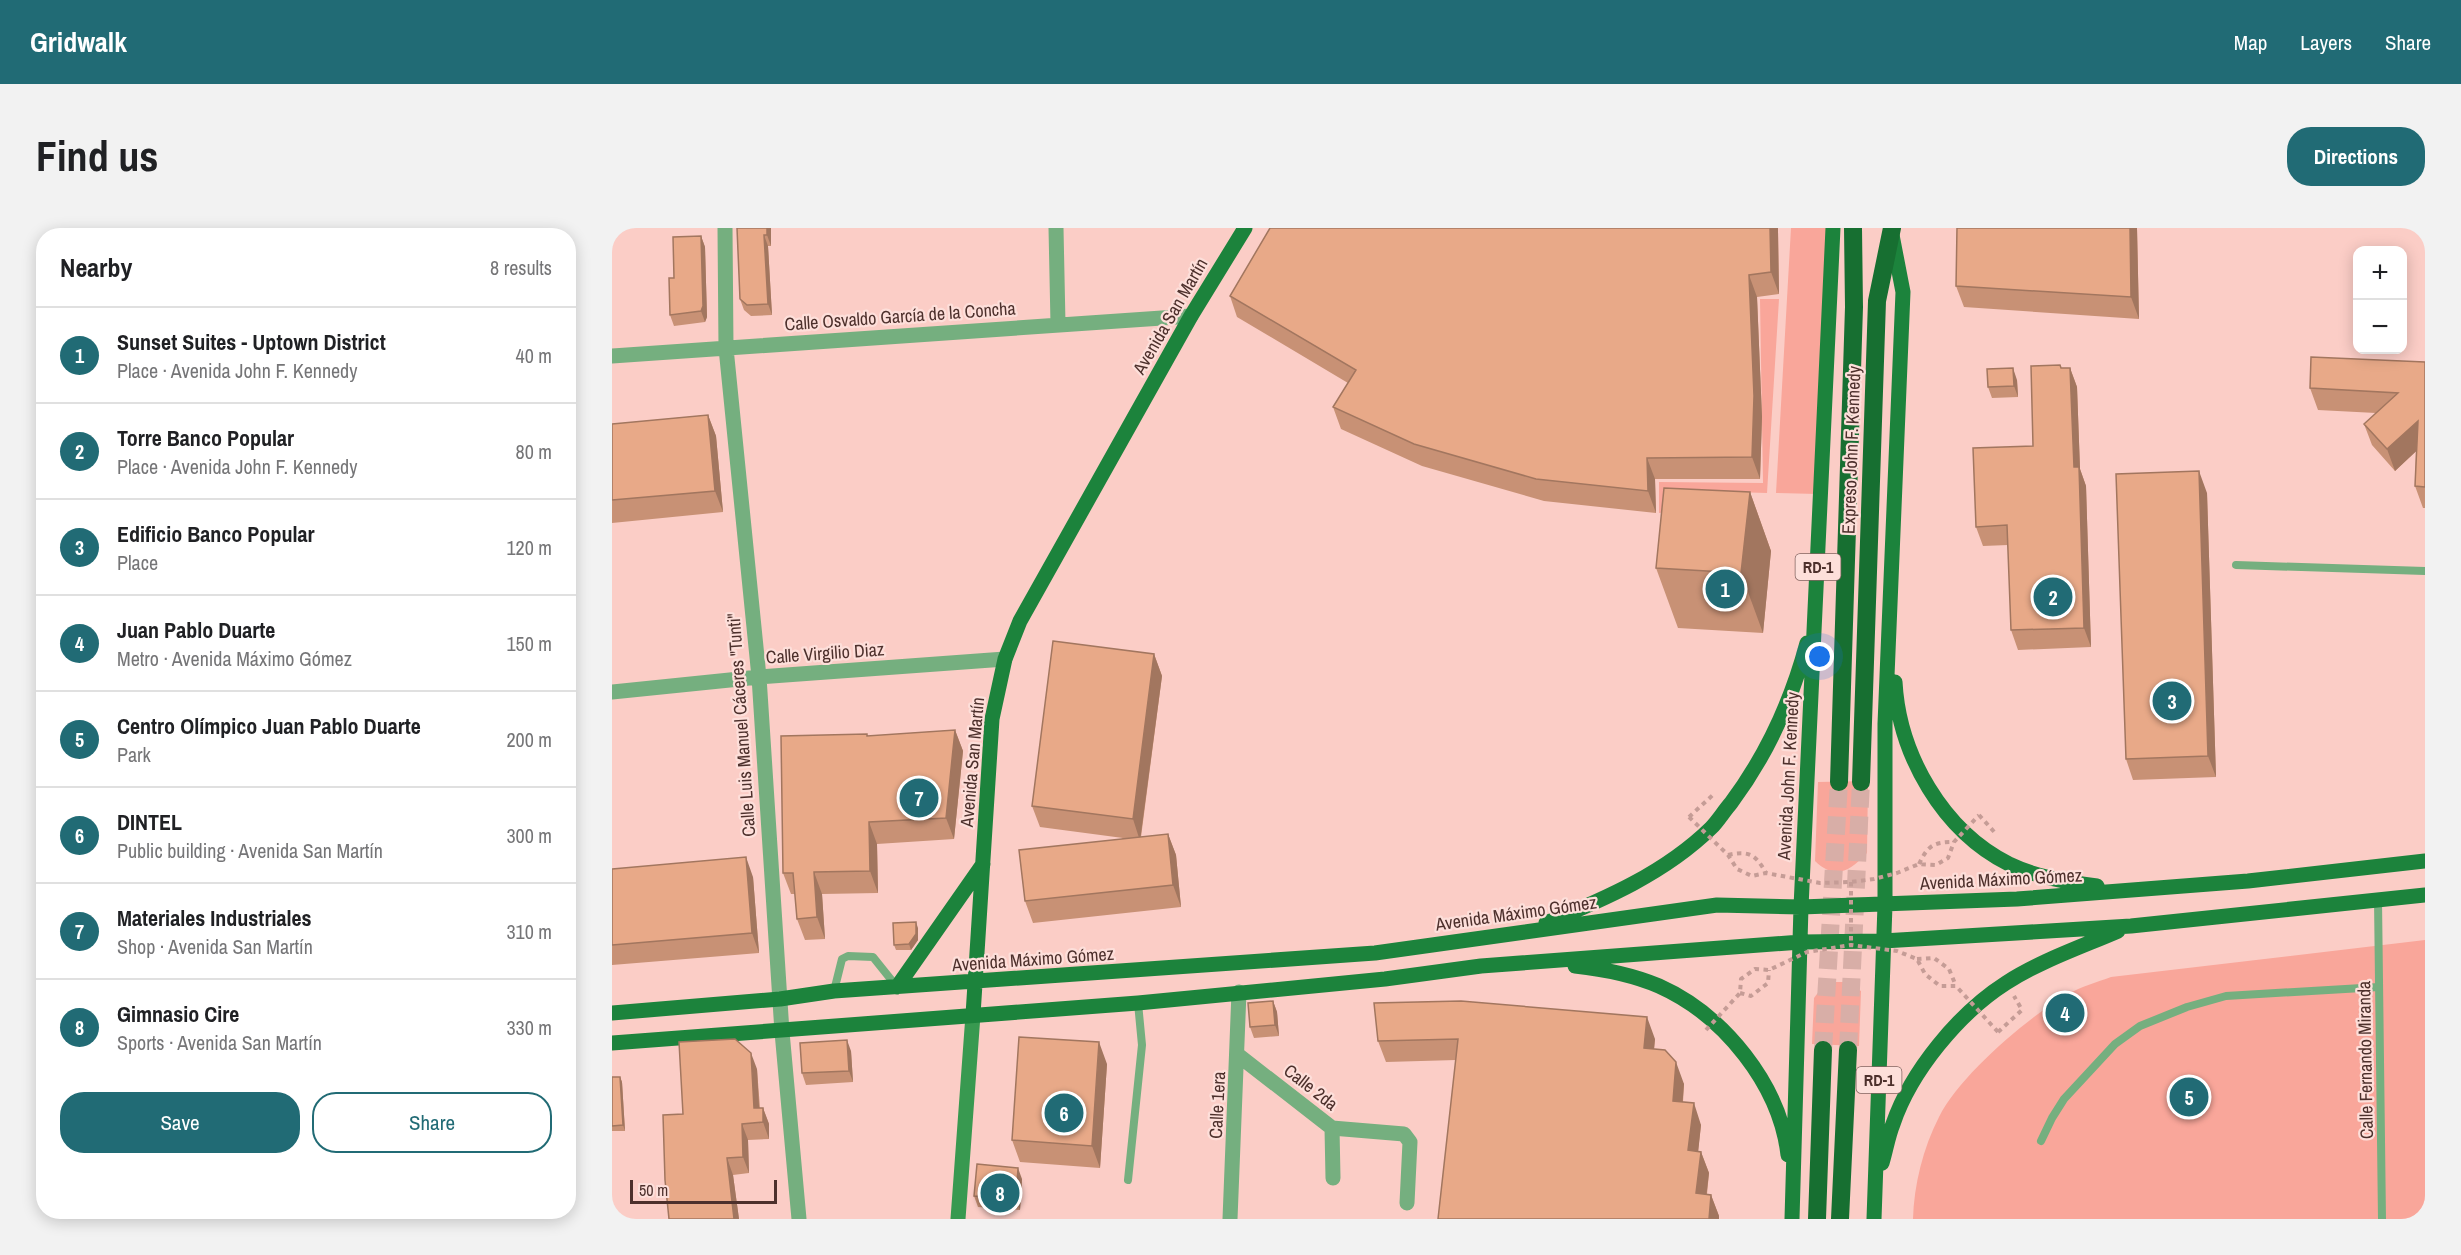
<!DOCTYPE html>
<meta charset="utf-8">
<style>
:root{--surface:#fff;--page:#f2f2f2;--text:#202124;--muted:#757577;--line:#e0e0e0;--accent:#216b75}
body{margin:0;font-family:"Archivo Narrow",sans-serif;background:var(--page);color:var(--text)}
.controls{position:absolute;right:18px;top:18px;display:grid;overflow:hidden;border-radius:12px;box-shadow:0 3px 15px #0003}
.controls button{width:54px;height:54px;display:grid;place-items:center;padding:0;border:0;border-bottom:2px solid var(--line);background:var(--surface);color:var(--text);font:30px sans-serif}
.scale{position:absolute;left:18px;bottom:15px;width:147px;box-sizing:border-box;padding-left:6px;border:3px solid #4d302c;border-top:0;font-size:16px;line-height:21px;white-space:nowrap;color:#4d302c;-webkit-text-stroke:4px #fddfda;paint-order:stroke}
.you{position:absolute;left:1208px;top:429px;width:21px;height:21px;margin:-15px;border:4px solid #fff;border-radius:50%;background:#1a73e8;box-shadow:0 0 0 9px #1a73e833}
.badge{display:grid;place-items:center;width:39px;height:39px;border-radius:50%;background:var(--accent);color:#fff;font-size:20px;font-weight:700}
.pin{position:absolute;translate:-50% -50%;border:3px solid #fff;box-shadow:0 2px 6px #0006}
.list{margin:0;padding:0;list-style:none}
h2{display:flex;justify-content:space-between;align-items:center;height:78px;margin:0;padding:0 24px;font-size:26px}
h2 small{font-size:20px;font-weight:400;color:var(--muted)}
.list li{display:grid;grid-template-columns:39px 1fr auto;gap:18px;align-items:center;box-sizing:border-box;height:96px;padding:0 24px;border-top:2px solid var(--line)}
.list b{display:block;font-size:22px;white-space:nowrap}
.list p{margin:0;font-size:20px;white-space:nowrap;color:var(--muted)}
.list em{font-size:20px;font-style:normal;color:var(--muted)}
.actions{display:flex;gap:12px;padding:18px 24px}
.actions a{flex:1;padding:14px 0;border:2px solid var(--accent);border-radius:24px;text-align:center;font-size:21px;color:var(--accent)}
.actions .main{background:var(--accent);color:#fff}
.map{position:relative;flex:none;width:1813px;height:991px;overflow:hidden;border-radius:24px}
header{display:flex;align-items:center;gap:36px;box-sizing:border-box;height:84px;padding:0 30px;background:var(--accent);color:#fff}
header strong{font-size:28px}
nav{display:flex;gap:33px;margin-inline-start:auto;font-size:21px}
.intro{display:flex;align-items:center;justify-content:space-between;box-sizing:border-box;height:144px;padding:0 36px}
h1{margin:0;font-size:42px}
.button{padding:15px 27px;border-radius:24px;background:var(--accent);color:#fff;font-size:21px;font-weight:700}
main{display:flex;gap:36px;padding:0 36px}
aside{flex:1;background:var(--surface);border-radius:24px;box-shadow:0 3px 15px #0003}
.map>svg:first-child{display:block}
.green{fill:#f9a69a}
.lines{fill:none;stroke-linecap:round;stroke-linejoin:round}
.highway-tunnel{stroke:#d8aea7;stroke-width:18;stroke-dasharray:18 9;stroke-linecap:butt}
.path{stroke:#c59c96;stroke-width:4;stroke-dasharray:4.5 4.5;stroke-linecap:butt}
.lane{stroke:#75af7f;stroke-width:8}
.street{stroke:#75af7f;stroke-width:15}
.secondary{stroke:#389950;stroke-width:15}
.primary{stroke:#1c833c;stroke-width:15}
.highway{stroke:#176f31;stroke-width:18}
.path-bridge{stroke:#c59c96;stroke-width:4;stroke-dasharray:4.5 4.5;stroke-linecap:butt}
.wall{fill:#c89175}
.shaded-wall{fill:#a2765f}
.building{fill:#e8a988;stroke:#a2765f;stroke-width:1.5}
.labels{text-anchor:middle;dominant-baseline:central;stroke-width:4.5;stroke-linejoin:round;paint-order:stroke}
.shield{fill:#fddfda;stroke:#826460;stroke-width:1.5}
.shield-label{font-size:16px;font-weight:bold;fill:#4d302c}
.street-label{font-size:18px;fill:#4d302c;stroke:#fddfda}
</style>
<header>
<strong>Gridwalk</strong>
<nav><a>Map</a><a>Layers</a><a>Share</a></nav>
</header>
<div class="intro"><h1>Find us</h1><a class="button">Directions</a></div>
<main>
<aside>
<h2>Nearby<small>8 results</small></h2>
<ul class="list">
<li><span class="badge">1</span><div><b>Sunset Suites - Uptown District</b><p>Place · Avenida John F. Kennedy</p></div><em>40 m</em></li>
<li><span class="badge">2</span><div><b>Torre Banco Popular</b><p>Place · Avenida John F. Kennedy</p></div><em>80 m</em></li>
<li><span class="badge">3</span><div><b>Edificio Banco Popular</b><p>Place</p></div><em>120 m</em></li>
<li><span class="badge">4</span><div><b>Juan Pablo Duarte</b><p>Metro · Avenida Máximo Gómez</p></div><em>150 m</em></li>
<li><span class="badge">5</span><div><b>Centro Olímpico Juan Pablo Duarte</b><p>Park</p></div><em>200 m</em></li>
<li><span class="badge">6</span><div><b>DINTEL</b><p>Public building · Avenida San Martín</p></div><em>300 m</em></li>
<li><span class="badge">7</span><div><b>Materiales Industriales</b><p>Shop · Avenida San Martín</p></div><em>310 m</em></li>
<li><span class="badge">8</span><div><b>Gimnasio Cire</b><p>Sports · Avenida San Martín</p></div><em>330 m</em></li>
</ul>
<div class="actions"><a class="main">Save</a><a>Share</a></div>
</aside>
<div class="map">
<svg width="1813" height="991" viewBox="0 0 1813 991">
<rect width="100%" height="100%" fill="#fbcdc6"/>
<path class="green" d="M 1179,0 L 1217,0 L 1205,266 L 1164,265 Z
M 1148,71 L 1167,71 L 1155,265 L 1055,262 L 1055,284 L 1047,285 L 1047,254 L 1151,255 Z
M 1256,553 L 1255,625 C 1237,644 1223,652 1203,633 L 1206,554 Z
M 1813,712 L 1813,991 L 1301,991 C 1302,957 1311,920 1327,889 C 1348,847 1416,789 1456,766 C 1469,759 1485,754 1499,749 Z
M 1214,754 L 1234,754 L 1249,763 L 1247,818 L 1200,816 L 1202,770 Z"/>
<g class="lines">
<path class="highway-tunnel" d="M 1211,822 L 1227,554
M 1236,822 L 1249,554"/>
<path class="path" d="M 1367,587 L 1385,607
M 1077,589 L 1103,565
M 1116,627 C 1137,622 1144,627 1154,645
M 1386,804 L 1410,782 L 1402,768"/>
<path class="lane" d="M 1624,337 L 1813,343
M 1766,672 L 1770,991
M 222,763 L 230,731 L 236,728 L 261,729 L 285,759
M 1429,913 L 1440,890 L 1452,871 L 1503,816 L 1528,798 L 1575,779 L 1614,768 L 1767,759
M 516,952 L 530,817 L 526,775"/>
<path class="street" d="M 113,0 L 114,120 L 147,449 L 170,804 L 187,991
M 444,0 L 446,96
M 0,128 L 579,88
M 0,464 L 147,449 L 393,431
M 626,827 L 720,900 L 792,906 L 798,914 L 795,975
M 720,900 L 721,950
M 618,991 L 627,764"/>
<path class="secondary" d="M 346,991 L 361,787"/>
<path class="primary" d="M 1283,454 C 1287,527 1331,603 1397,636 C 1424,649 1455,654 1485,658
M 934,695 C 993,671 1053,645 1099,600 C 1106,593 1112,583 1119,575 C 1154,528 1180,471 1195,415
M 963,738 C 991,741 1021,747 1047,758 C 1112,787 1168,857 1176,927
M 285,759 L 371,636
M 0,785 L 168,771 L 222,763 L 763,725 L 1105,677 L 1189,679 L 1405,671 L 1636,653 L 1813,633
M 361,787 L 380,491 L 393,431 L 408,393 L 579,88 L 633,0
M 0,815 L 526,775 L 773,751 L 869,738 L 1189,714 L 1271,713 L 1519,698 L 1813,667
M 1270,935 C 1274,922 1276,908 1281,896 C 1299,843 1347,785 1394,755 C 1428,733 1469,719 1506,703
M 1180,991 L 1189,679 L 1221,0
M 1262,991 L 1273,677 L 1273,496 L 1291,64 L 1280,7"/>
<path class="highway" d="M 1227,554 L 1242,79 L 1241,0
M 1249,554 L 1265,73 L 1280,0
M 1205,991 L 1211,822
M 1228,991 L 1236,822"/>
<path class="path-bridge" d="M 1077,589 L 1116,627 L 1125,641 L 1140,648 L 1154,645 L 1208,655 L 1239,654 L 1262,651 L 1285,645 L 1307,636 L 1324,637 L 1336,630 L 1342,614 L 1367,587
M 1307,636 C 1316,617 1322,614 1342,614
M 1239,654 L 1239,716
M 1305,731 L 1322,730 L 1337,741 L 1344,758
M 1128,765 L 1139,768 L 1156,755 L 1157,742
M 1094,802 L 1128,765 L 1129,751 L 1143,741 L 1157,742 L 1195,724 L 1239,717 L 1285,723 L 1305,731 L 1313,746 L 1328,758 L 1344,758 L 1386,804"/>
</g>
<path class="wall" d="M 125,0 L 159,0 L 159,18 L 156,18 L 160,87 L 139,88 L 132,82 L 128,71 Z
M 1345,0 L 1525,0 L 1527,91 L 1352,79 L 1344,58 Z
M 1166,3 L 1167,66 L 1145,69 L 1150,189 L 1148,251 L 1043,251 L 1044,285 L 932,273 L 810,238 L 729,201 L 721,179 L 736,155 L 625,89 L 618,68 Z
M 89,8 L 93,19 L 95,89 L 93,94 L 62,98 L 58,87 L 62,50 Z
M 1813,134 L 1813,280 L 1811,280 L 1803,258 L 1804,223 L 1783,243 L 1760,217 L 1752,196 L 1764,185 L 1706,182 L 1698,160 Z
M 1448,137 L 1449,140 L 1458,140 L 1465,159 L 1468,241 L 1474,258 L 1479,419 L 1406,422 L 1399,402 L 1396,317 L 1371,318 L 1364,299 L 1421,218 Z
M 1405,152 L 1406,169 L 1380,170 L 1376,159 Z
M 96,187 L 104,208 L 111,284 L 0,295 L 0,196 Z
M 1138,264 L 1159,323 L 1151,405 L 1066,400 L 1044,340 Z
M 1595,265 L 1604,549 L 1521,552 L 1514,531 Z
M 542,426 L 550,448 L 529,609 L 556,606 L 564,627 L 569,679 L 421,695 L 413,673 L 511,610 L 428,599 L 420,578 Z
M 343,502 L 351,523 L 342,611 L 265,616 L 266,665 L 210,666 L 213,711 L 193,712 L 185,691 L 183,666 L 179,666 L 171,645 L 256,508 Z
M 0,641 L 141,649 L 147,725 L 0,737 Z
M 306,700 L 306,712 L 299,722 L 284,722 L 282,717 Z
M 661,773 L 665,784 L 667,808 L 642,810 L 638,799 Z
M 762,775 L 1043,811 L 1042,821 L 1072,856 L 1071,874 L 1089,897 L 1086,923 L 1089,924 L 1097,945 L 1095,966 L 1099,967 L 1107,988 L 1107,991 L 827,991 L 844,832 L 774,834 L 766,813 Z
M 239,823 L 241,854 L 194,857 L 190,845 Z
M 495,836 L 488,940 L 408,934 L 400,912 Z
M 145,841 L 148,880 L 151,880 L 157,896 L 157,911 L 136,912 L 137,945 L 121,947 L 127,991 L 57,991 Z
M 0,849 L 8,849 L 10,854 L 13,903 L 0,903 Z
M 410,951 L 408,982 L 366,979 L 362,968 Z"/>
<path class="shaded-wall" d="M 155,0 L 159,0 L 159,18 L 155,7 Z
M 1158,0 L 1166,0 L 1166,3 L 1167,66 L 1159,44 Z
M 1518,0 L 1525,0 L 1527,91 L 1519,69 Z
M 152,7 L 156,18 L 160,87 L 156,76 Z
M 89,8 L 93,19 L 95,89 L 93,94 L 89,83 Z
M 1137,47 L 1145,69 L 1150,189 L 1148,251 L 1140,229 Z
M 1401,140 L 1405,152 L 1406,169 L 1402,158 Z
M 1458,140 L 1465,159 L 1468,241 L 1474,258 L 1479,419 L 1472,400 L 1462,239 Z
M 96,187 L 104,208 L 111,284 L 103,263 Z
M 1806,193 L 1813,215 L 1783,243 L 1775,221 Z
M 1035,230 L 1043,251 L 1044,285 L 1036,263 Z
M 1587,243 L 1595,265 L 1604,549 L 1596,528 Z
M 1138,264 L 1159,323 L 1151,405 L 1129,345 Z
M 542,426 L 550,448 L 528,613 L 521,591 Z
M 343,502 L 351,523 L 342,611 L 334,590 Z
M 257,594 L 265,616 L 266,665 L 258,643 Z
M 556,606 L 564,627 L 569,679 L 561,657 Z
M 134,629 L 141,649 L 147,725 L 140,705 Z
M 202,644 L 210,666 L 213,711 L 205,689 Z
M 304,694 L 306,700 L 306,712 L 299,722 L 297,716 Z
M 661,773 L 665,784 L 667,808 L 663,797 Z
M 1035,789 L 1043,811 L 1040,842 L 1032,820 Z
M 235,812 L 239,823 L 241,854 L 237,843 Z
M 487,814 L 495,836 L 488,940 L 480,918 Z
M 139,825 L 145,841 L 148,896 L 142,880 Z
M 1064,834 L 1072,856 L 1069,894 L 1061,873 Z
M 8,849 L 10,854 L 13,903 L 11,897 Z
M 1082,875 L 1089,897 L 1084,944 L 1076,922 Z
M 151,880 L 157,896 L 157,911 L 151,894 Z
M 130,896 L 136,912 L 137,945 L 131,929 Z
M 1089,924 L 1097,945 L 1092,987 L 1084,965 Z
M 115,930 L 121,947 L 127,991 L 122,991 Z
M 406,940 L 410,951 L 408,982 L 404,971 Z
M 1099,967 L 1107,988 L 1107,991 L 1097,991 Z"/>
<path class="building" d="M 125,0 L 155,0 L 155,7 L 152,7 L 156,76 L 135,77 L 128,71 Z
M 658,0 L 1158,0 L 1159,44 L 1137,47 L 1142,168 L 1140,229 L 1035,230 L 1036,263 L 924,251 L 802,216 L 721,179 L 744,142 L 618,68 Z
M 1345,0 L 1518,0 L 1519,69 L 1344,58 Z
M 89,8 L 91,78 L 89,83 L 58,87 L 57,50 L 62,50 L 61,9 Z
M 1699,129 L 1813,134 L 1813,259 L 1803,258 L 1806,193 L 1775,221 L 1752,196 L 1786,165 L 1698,160 Z
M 1448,137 L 1449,140 L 1458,140 L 1462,239 L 1467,239 L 1472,400 L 1399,402 L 1395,297 L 1364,299 L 1361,220 L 1421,218 L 1419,138 Z
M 1401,140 L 1402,158 L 1376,159 L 1375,141 Z
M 96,187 L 103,263 L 0,272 L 0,196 Z
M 1587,243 L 1596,528 L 1514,531 L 1504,246 Z
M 1052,260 L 1138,264 L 1129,345 L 1044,340 Z
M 441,413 L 542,426 L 521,591 L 420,578 Z
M 343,502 L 334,590 L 257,594 L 258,643 L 202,644 L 205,689 L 185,691 L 181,645 L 171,645 L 169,508 L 255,506 L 255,508 Z
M 556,606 L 561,657 L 413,673 L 407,622 Z
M 134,629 L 140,705 L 0,717 L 0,641 Z
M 304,694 L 304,706 L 297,716 L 282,717 L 281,695 Z
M 661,773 L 663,797 L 638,799 L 636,775 Z
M 849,773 L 1035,789 L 1032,820 L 1053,822 L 1064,834 L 1061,873 L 1082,875 L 1076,922 L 1089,924 L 1084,965 L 1099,967 L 1097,991 L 826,991 L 846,811 L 766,813 L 762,775 Z
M 407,809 L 487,814 L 480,918 L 400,912 Z
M 123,811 L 139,825 L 142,880 L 151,880 L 151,894 L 130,896 L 131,929 L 115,930 L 122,991 L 57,991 L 53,952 L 51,887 L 71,886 L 67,814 Z
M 235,812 L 237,843 L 190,845 L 188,815 Z
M 0,849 L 8,849 L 11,897 L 0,898 Z
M 365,936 L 406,940 L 404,971 L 362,968 Z"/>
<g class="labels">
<g class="shield">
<rect x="1183.5" y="326" width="45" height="26" rx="4.5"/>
<rect x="1244.5" y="839" width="45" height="26" rx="4.5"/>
</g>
<g class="shield-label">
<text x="1206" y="339">RD-1</text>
<text x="1267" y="852">RD-1</text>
</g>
<g class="street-label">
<text transform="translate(288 88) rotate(-4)">Calle Osvaldo García de la Concha</text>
<text transform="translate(558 88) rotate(-60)">Avenida San Martín</text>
<text transform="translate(1239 222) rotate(-88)">Expreso John F. Kennedy</text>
<text transform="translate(213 425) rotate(-4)">Calle Virgilio Diaz</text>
<text transform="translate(129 497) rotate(-94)">Calle Luis Manuel Cáceres "Tunti"</text>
<text transform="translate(360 534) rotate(-85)">Avenida San Martín</text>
<text transform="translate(1176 548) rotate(-87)">Avenida John F. Kennedy</text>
<text transform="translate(1389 651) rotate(-3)">Avenida Máximo Gómez</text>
<text transform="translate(904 685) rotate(-8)">Avenida Máximo Gómez</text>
<text transform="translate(421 731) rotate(-4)">Avenida Máximo Gómez</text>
<text transform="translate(1753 832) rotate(-91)">Calle Fernando Miranda</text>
<text transform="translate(699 859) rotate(38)">Calle 2da</text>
<text transform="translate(605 877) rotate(-87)">Calle 1era</text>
</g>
</g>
</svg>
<div class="controls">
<button>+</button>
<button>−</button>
</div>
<div class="scale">50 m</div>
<div class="you"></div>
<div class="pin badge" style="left:1113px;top:361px">1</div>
<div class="pin badge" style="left:1441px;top:369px">2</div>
<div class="pin badge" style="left:1560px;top:473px">3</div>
<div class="pin badge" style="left:1453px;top:785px">4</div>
<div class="pin badge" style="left:1577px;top:869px">5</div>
<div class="pin badge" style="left:452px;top:885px">6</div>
<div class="pin badge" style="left:307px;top:570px">7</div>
<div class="pin badge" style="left:388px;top:965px">8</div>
</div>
</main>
